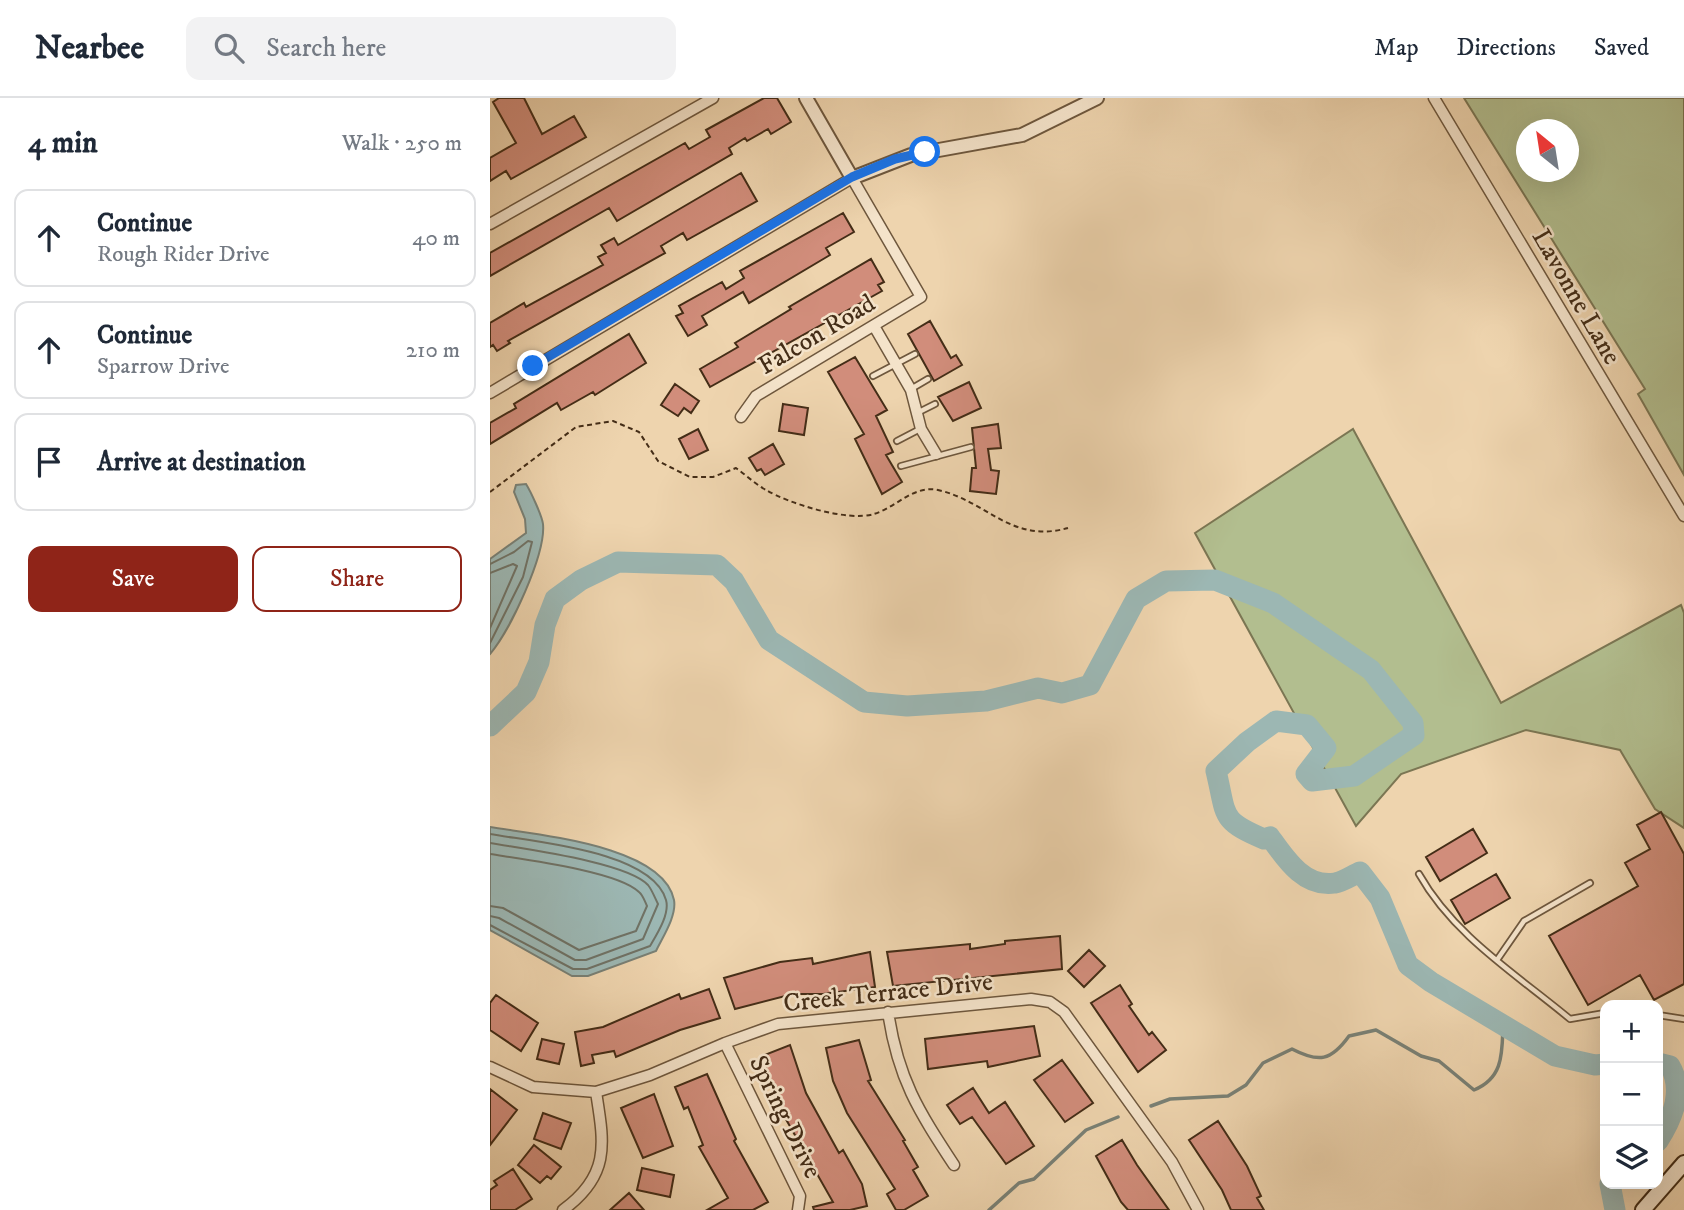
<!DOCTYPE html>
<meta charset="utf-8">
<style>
:root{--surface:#fff;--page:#f2f2f3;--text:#1f2937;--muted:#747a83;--line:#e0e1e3;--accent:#8f2418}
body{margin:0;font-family:"IM FELL DW Pica",serif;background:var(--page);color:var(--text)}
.controls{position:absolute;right:21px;bottom:21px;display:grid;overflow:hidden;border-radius:14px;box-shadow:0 7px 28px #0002}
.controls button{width:63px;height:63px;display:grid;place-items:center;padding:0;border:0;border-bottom:2px solid var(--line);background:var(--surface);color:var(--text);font:35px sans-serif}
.compass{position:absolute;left:1026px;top:21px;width:63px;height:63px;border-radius:50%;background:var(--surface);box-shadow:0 7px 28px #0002;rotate:330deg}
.stop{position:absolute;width:21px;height:21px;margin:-16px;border:5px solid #1a73e8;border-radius:50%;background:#fff}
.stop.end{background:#1a73e8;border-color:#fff;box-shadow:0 2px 7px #0008}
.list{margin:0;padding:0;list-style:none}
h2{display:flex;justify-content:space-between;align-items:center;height:91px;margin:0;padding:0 28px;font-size:30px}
h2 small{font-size:23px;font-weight:400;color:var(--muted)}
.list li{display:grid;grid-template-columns:46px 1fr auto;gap:21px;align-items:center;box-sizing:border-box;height:98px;margin:0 14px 14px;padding:0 14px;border:2px solid var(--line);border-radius:14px}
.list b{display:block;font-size:26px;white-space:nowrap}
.list p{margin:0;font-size:23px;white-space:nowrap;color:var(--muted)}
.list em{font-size:23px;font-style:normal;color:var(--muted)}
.actions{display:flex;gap:14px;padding:21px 28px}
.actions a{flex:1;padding:16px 0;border:2px solid var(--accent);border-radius:14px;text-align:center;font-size:24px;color:var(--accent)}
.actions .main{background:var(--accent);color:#fff}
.icon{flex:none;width:38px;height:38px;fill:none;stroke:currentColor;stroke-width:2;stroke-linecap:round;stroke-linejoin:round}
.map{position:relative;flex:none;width:1194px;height:1112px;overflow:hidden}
header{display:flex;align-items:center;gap:42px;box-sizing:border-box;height:98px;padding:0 35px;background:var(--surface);border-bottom:2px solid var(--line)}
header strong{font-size:33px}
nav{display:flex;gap:38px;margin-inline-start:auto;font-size:24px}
.search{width:490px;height:63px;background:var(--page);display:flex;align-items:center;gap:18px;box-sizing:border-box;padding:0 24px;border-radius:14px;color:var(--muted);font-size:26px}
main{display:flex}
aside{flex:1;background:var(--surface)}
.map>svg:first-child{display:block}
.green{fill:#b2be8f;stroke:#7b7653;stroke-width:2;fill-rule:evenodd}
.water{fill:#9cb7b3;stroke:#798075;stroke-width:2}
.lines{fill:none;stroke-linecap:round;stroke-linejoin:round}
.shore{stroke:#707265;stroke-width:2}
.stream{stroke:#798075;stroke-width:3.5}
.river{stroke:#9cb7b3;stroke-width:21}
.building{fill:#d18d7b;stroke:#442d17;stroke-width:2}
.service-casing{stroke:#6e573d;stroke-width:8}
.minor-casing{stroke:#6e573d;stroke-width:13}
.tertiary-casing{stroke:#6e573d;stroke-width:16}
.secondary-casing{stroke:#442d17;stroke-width:18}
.path{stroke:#442d17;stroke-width:2;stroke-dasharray:5 3.5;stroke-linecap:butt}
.service{stroke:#f4e3ca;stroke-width:4.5}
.minor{stroke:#f4e3ca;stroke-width:10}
.tertiary{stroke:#f4e3ca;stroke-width:12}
.secondary{stroke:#f4e3ca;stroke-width:14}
.route{stroke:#1a73e8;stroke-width:9}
.labels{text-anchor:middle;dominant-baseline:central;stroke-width:5;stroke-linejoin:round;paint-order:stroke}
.street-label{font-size:26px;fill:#442d17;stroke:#f4e3ca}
</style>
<header>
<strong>Nearbee</strong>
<div class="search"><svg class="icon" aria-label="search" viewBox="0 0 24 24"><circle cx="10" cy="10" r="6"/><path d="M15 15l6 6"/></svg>Search here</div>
<nav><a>Map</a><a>Directions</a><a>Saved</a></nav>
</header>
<main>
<aside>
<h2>4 min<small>Walk · 250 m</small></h2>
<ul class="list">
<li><svg class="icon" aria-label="ahead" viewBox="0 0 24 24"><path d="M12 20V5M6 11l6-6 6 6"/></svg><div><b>Continue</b><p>Rough Rider Drive</p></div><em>40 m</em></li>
<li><svg class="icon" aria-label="ahead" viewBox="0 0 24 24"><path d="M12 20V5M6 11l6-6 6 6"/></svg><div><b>Continue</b><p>Sparrow Drive</p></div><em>210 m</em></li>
<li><svg class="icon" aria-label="arrive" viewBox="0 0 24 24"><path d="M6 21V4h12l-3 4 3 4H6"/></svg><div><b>Arrive at destination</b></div></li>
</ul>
<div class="actions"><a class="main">Save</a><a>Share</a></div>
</aside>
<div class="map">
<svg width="1194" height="1112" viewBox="0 0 1194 1112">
<rect width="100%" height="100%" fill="#eed4ae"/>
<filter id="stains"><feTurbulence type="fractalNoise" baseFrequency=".00286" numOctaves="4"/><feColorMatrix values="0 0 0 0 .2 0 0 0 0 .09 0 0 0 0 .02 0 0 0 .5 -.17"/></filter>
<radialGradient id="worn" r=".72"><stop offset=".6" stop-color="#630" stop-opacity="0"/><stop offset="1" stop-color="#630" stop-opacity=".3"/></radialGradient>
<path class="green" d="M 974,0 L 1194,0 L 1194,377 L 1148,296 L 1155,291 ZM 1036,32 L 1078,32 L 1078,74 L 1036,74 Z
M 863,331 L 1011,605 L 1191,507 L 1194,515 L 1194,730 L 1165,711 L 1130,652 L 1036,632 L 911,676 L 866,728 L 705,435 Z"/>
<path class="water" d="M 36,386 C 41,394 52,418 53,426 C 56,456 20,533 0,556 L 0,461 L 36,435 L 35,421 L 24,394 L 26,387 Z
M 0,729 C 46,737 173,747 184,802 C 187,818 172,840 166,853 L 98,878 L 82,878 L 0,832 Z"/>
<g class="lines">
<path class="shore" d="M 0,466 L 24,454 L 38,443 L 42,444 L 33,479 L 0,545
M 0,475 L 23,466 L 27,468 L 0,530
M 0,736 C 44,744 162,753 176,802 C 180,816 167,836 160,848 L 97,871 L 83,871 L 0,827
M 0,745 C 33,751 136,764 158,787 C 162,792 165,800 168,806 L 153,841 L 96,862 L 85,862 L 9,820 L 0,818
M 0,756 C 31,761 128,773 149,794 C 153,797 155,804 157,808 L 146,833 L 89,852 L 13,810 L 0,808"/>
<path class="stream" d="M 661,1008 L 680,1001 L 738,998 L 756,987 L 773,965 L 802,951 C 829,965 841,963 859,938 L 886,932 L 931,958 L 949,963 L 984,992 C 1014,980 1012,954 1013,927
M 499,1112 L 529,1085 L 544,1081 L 596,1032 L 628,1019"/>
<path class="river" d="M 0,628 L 36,594 L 49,564 L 55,527 L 65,501 L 91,482 L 128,464 L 227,467 L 244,483 L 279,542 L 374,604 L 417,608 L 496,603 L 548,590 L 572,595 L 600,587 L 646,501 L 676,483 L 725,482 L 783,505 L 881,572 L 923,625 L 924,637 L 864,678 L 822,683 L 816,676 L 836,650 L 817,627 L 786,623 L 757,644 L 726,673 C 737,718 729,722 774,741 L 780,739 C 795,760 814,790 845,785 C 853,784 863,777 870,774 L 890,800 L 918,867 L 941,884 L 1065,958 L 1105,967 L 1115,966
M 1168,965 L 1180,968 C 1194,992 1183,1020 1168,1043
M 1120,1086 L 1125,1112"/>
</g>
<path class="building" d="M 9,0 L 34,0 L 52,36 L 84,18 L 96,39 L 21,81 L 16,73 L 0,83 L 0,60 L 26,45 L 3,4 Z
M 274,0 L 287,0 L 301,24 L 281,36 L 278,31 L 257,43 L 255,40 L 239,50 L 242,56 L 127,123 L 119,110 L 0,178 L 0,155 L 195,45 L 199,51 L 220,39 L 216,32 Z
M 251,75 L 267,103 L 197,142 L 193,135 L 171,148 L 175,155 L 18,243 L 20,245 L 7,253 L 3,247 L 0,249 L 0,225 L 34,205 L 36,209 L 113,167 L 108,159 L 116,155 L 111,147 L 124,140 L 128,147 Z
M 353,115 L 364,134 L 336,150 L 340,157 L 259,205 L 253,194 L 212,218 L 217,227 L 198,238 L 186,218 L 193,215 L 189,208 L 232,184 L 236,191 L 254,180 L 250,173 Z
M 381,161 L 394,184 L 388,187 L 392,193 L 220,289 L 210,271 L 248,249 L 245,245 L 301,211 L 299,209 Z
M 440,223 L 461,260 L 466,257 L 472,267 L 444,283 L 418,236 Z
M 139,236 L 156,265 L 105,297 L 103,294 L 71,312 L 67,305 L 0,346 L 0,325 L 26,310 L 24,306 Z
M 365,259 L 397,312 L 386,318 L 403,354 L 396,357 L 412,384 L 392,396 L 365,341 L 374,336 L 338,274 Z
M 479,284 L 491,310 L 463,323 L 448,299 Z
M 185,286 L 209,303 L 201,315 L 194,310 L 188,318 L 171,307 Z
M 293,306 L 318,310 L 314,337 L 289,333 Z
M 508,326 L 511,350 L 498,351 L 501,372 L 509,373 L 506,396 L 480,393 L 482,370 L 486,370 L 482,330 Z
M 208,331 L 218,352 L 199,361 L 189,341 Z
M 283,346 L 294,366 L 275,377 L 271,371 L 267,373 L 259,360 Z
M 1171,714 L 1194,756 L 1194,886 L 1164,902 L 1150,877 L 1098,907 L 1059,838 L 1148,788 L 1135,765 L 1160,751 L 1147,727 Z
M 983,731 L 997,755 L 950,783 L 936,759 Z
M 1006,776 L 1020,800 L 975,826 L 961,802 Z
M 570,838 L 572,871 L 403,888 L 397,854 L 480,846 L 480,851 L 515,846 L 515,843 Z
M 599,852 L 615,868 L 594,889 L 578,873 Z
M 380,854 L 385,889 L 333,896 L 303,896 L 245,911 L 234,880 L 290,864 L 322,860 L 323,866 Z
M 630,887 L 642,906 L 639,908 L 659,937 L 662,934 L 676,952 L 648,974 L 601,905 Z
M 219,891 L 230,920 L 190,932 L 126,959 L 124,953 L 102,957 L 104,965 L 91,968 L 85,934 L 113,929 L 189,896 L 191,901 Z
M 6,897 L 48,925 L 31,953 L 0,932 L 0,905 Z
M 544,928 L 550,958 L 498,969 L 497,963 L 438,971 L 435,941 Z
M 52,941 L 74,946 L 69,966 L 47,961 Z
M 369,942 L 381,982 L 378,983 L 415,1042 L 413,1043 L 428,1069 L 423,1072 L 438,1098 L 414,1112 L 406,1112 L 397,1096 L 405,1091 L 357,1015 L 343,983 L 336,950 Z
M 300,947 L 316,995 L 349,1055 L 353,1052 L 372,1086 L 377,1108 L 360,1112 L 324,1112 L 323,1109 L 343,1104 L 289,1009 L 272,958 Z
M 572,962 L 603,1005 L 575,1024 L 544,982 Z
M 217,976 L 246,1041 L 244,1043 L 278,1104 L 263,1112 L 217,1112 L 238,1100 L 209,1049 L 213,1047 L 198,1009 L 194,1011 L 185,989 Z
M 483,990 L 499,1015 L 515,1004 L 544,1048 L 516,1066 L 482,1019 L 470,1026 L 457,1007 Z
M 0,991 L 27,1012 L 0,1047 Z
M 164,996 L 183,1048 L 153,1060 L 131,1010 Z
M 53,1015 L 81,1025 L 71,1051 L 44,1041 Z
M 728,1023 L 757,1068 L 771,1098 L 767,1100 L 774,1112 L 741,1112 L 732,1092 L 699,1042 Z
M 632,1042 L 647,1067 L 679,1112 L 638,1112 L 631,1104 L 606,1058 Z
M 44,1047 L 71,1069 L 61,1081 L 57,1078 L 50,1085 L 28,1067 Z
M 152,1070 L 184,1077 L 180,1099 L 147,1092 Z
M 23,1071 L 42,1101 L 25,1112 L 0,1112 L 0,1092 L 7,1087 L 4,1083 Z
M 139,1095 L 154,1112 L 120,1112 Z"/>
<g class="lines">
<defs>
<path id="service" d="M 383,278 L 425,256
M 421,291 L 438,281
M 429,314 L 445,306
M 407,343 L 430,331
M 411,368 L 481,349
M 929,776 C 964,838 1026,876 1080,921 L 1115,915
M 1007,862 L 1034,823 L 1100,785
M 1168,917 L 1194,921"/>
<path id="minor" d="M 944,0 L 1194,418
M 0,126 L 223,0
M 384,228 L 421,292 L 431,331 L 446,356
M 0,295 L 362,80 L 431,199 L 266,298 L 251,319
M 398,914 C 408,981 428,1012 464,1067
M 235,945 L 310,1098 L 308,1112
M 0,969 L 43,989 L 106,994 L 160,977 L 235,945 L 288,926 L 541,901 L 560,904 L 574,914 L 682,1064 L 708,1112
M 73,1112 C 121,1077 114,1045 106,994"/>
<path id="tertiary" d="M 316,0 L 362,80 L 421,57 L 532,37 L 607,0"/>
<path id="secondary" d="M 1153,1112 L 1194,1065"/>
</defs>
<use href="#service" class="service-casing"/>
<use href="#minor" class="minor-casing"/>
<use href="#tertiary" class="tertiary-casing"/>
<use href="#secondary" class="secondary-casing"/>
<path class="path" d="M 0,394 L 86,329 L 123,323 L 149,334 L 168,363 L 200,379 L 223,379 L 246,370 C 256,377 265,386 276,392 C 300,406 358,424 384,416 C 407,409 423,387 448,392 C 497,403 521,446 578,430"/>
<use href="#service" class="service"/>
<use href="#minor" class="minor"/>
<use href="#tertiary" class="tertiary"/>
<use href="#secondary" class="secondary"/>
</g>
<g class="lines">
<path class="route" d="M 43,268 L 362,79 L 405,61 L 435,54"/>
</g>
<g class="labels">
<g class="street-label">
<text transform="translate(1086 199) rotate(60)">Lavonne Lane</text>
<text transform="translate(327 237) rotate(-31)">Falcon Road</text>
<text transform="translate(398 895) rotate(-6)">Creek Terrace Drive</text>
<text transform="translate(295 1019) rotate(64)">Spring Drive</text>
</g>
</g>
<rect width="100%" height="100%" filter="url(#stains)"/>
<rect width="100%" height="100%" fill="url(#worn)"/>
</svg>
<div class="controls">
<button>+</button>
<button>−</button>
<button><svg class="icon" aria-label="layers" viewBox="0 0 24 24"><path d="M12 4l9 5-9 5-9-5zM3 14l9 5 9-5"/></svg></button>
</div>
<svg class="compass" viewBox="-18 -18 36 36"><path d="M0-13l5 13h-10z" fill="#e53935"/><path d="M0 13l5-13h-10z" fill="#747a83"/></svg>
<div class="stop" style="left:435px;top:54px"></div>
<div class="stop end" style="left:43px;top:268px"></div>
</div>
</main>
